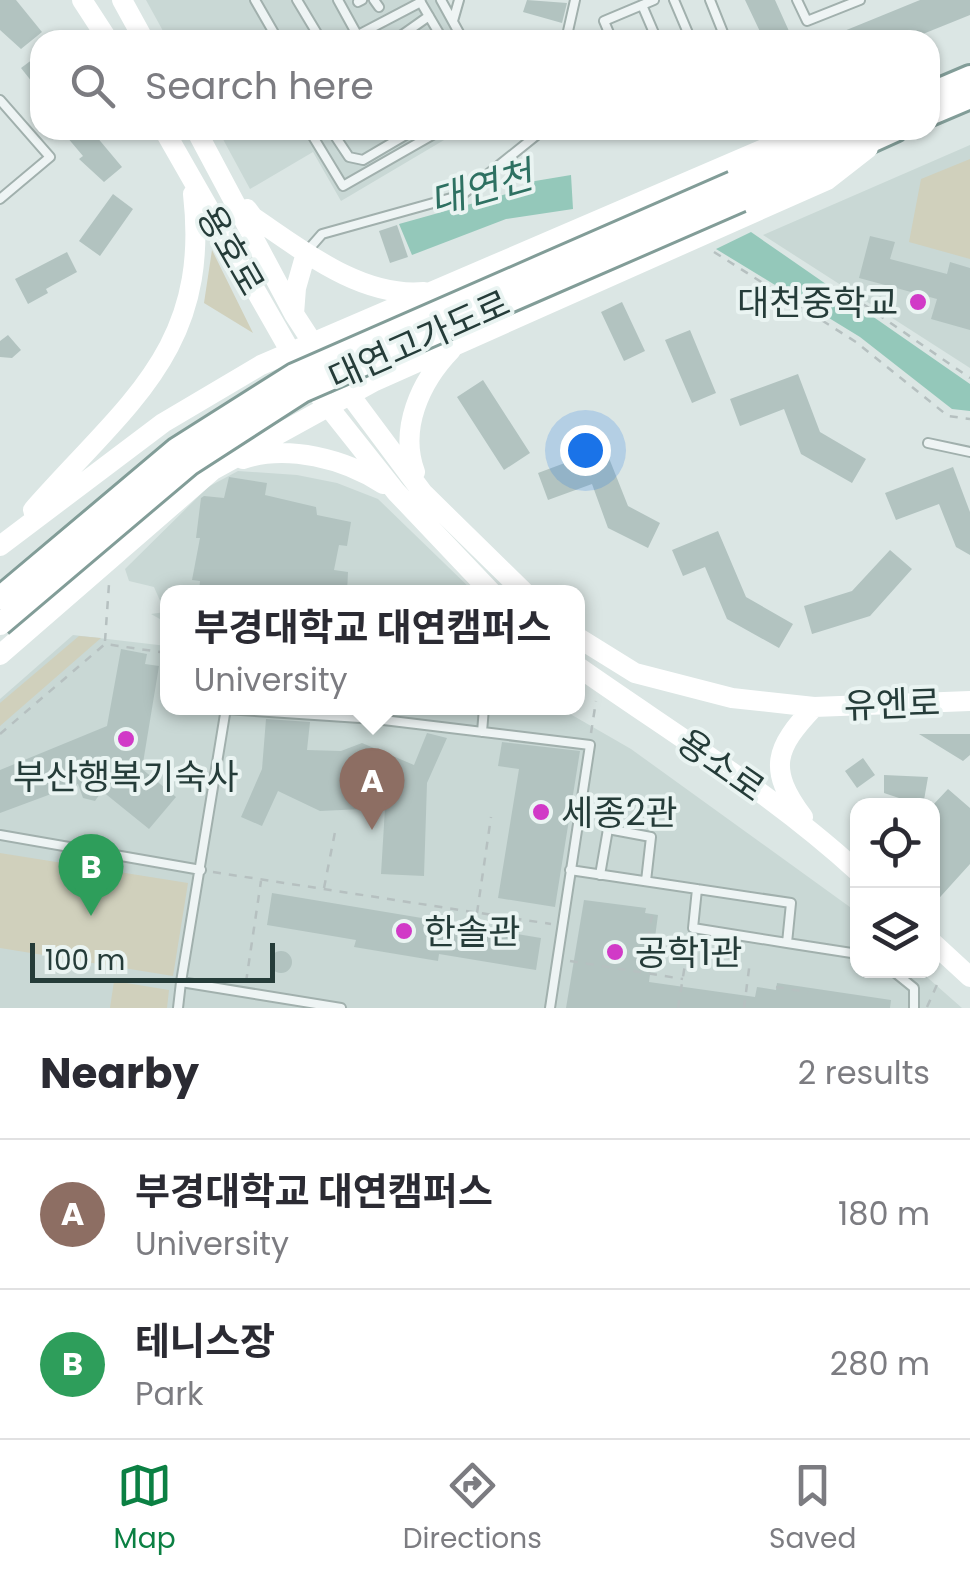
<!DOCTYPE html>
<meta charset="utf-8">
<style>
:root{--surface:#fff;--page:#f2f2f3;--text:#2b2b33;--muted:#7c7c81;--line:#e1e1e2;--accent:#0b8043}
body{margin:0;font-family:Poppins,"Noto Sans KR",sans-serif;background:var(--page);color:var(--text)}
.controls{position:absolute;right:30px;bottom:30px;display:grid;overflow:hidden;border-radius:20px;box-shadow:0 2px 8px #0004}
.controls button{width:90px;height:90px;display:grid;place-items:center;padding:0;border:0;border-bottom:2px solid var(--line);background:var(--surface);color:var(--text);font:50px sans-serif}
.scale{position:absolute;left:30px;bottom:25px;width:245px;box-sizing:border-box;padding-left:10px;border:5px solid #253c39;border-top:0;font-size:28px;line-height:35px;white-space:nowrap;color:#253c39;-webkit-text-stroke:8px #eaf4f2;paint-order:stroke}
.you{position:absolute;left:585px;top:450px;width:35px;height:35px;margin:-25px;border:8px solid #fff;border-radius:50%;background:#1a73e8;box-shadow:0 0 0 15px #1a73e833}
.badge{display:grid;place-items:center;width:65px;height:65px;border-radius:50%;background:var(--accent);color:#fff;font-size:32px;font-weight:700}
.pin{position:absolute;translate:-50% -82px;filter:drop-shadow(0 2px 5px #0008)}
.pin::after{content:'';position:absolute;top:52px;width:35px;height:30px;background:inherit;clip-path:polygon(0 0,100% 0,50% 100%)}
.popup{position:absolute;left:160px;top:585px;width:425px;height:130px;box-sizing:border-box;display:grid;place-content:center;border-radius:20px;background:var(--surface);filter:drop-shadow(0 2px 8px #0005);font-size:32px;white-space:nowrap;color:var(--muted)}
.popup b{font-size:38px;color:var(--text)}
.popup::after{content:'';position:absolute;left:50%;top:100%;margin-left:-20px;border:20px solid transparent;border-top-color:var(--surface)}
.list{margin:0;padding:0;list-style:none}
h2{display:flex;justify-content:space-between;align-items:center;height:130px;margin:0;padding:0 40px;font-size:42px}
h2 small{font-size:32px;font-weight:400;color:var(--muted)}
.list li{display:grid;grid-template-columns:65px 1fr auto;gap:30px;align-items:center;box-sizing:border-box;height:150px;padding:0 40px;border-top:2px solid var(--line)}
.list b{display:block;font-size:38px;white-space:nowrap}
.list p{margin:0;font-size:32px;white-space:nowrap;color:var(--muted)}
.list em{font-size:32px;font-style:normal;color:var(--muted)}
.icon{flex:none;width:55px;height:55px;fill:none;stroke:currentColor;stroke-width:2;stroke-linecap:round;stroke-linejoin:round}
.map{position:relative;flex:none;width:970px;height:1008px;overflow:hidden}
.search{position:absolute;background:var(--surface);box-shadow:0 2px 8px #0004;left:30px;right:30px;top:30px;height:110px;display:flex;align-items:center;gap:25px;box-sizing:border-box;padding:0 35px;border-radius:30px;color:var(--muted);font-size:38px}
.sheet{height:430px;background:var(--surface)}
nav{display:flex;justify-content:space-around;align-items:center;box-sizing:border-box;height:140px;border-top:2px solid var(--line);background:var(--surface);font-size:28px;color:var(--muted)}
nav a{display:grid;justify-items:center;gap:5px}
nav .on{color:var(--accent)}
.map>svg:first-child{display:block}
.built{fill:#c9d8d5}
.green{fill:#d0d0bc}
.water{fill:#94c8ba}
.building{fill:#b2c3c0}
.lines{fill:none;stroke-linecap:round;stroke-linejoin:round}
.service-casing{stroke:#a1b0ad;stroke-width:12}
.trunk-casing{stroke:#829d98;stroke-width:28}
.path{stroke:#b6c0c0;stroke-width:2.5;stroke-dasharray:8 8;stroke-linecap:butt}
.service{stroke:#eef4f4;stroke-width:8}
.secondary{stroke:#fff;stroke-width:20}
.trunk{stroke:#fff;stroke-width:22}
.trunk-bridge-casing{stroke:#829d98;stroke-width:28;stroke-linecap:butt}
.trunk-bridge{stroke:#fff;stroke-width:22}
.poi-dot{fill:#d13ac7;stroke:#eaf4f2;stroke-width:4}
.labels{text-anchor:middle;dominant-baseline:central;stroke-width:8;stroke-linejoin:round;paint-order:stroke}
.street-label{font-size:35px;fill:#253c39;stroke:#eaf4f2}
.poi-label{font-size:35px;fill:#253c39;stroke:#eaf4f2;text-anchor:start}
.water-label{font-size:38px;font-style:italic;fill:#2e7162;stroke:#eaf4f2}
</style>
<div class="map">
<svg width="970" height="1008" viewBox="0 0 970 1008">
<rect width="100%" height="100%" fill="#dbe6e4"/>
<path class="built" d="M 146,0 L 447,0 L 468,40 L 168,40 Z
M 218,130 L 461,130 L 341,201 L 313,152 L 250,189 Z
M 970,145 L 970,368 L 763,235 Z
M 238,471 L 297,475 L 337,483 L 378,499 L 474,592 L 167,592 L 167,623 L 151,614 L 165,612 L 154,587 L 129,581 L 125,569 L 208,487 Z
M 73,635 L 167,646 L 167,708 L 557,708 L 565,711 L 631,749 L 854,910 L 857,913 L 858,971 L 920,971 L 962,1008 L 0,1008 L 0,699 Z"/>
<path class="green" d="M 970,159 L 970,259 L 909,242 L 921,179 Z
M 212,250 L 253,333 L 204,303 Z
M 79,636 L 101,638 L 0,726 L 0,703 Z
M 0,853 L 188,883 L 173,976 L 0,948 Z
M 114,981 L 169,990 L 167,1008 L 110,1008 Z"/>
<path class="water" d="M 571,175 L 573,209 L 506,219 L 412,255 L 399,224 L 521,190 L 529,182 Z
M 751,232 L 970,384 L 970,411 L 952,409 L 860,337 L 716,249 Z"/>
<path class="building" d="M 0,0 L 16,0 L 42,32 L 21,49 L 0,30 Z
M 527,0 L 567,3 L 562,23 L 523,12 Z
M 745,0 L 775,0 L 793,40 L 764,40 Z
M 920,0 L 970,0 L 970,15 L 908,40 L 822,40 Z
M 33,59 L 40,67 L 40,92 L 21,68 Z
M 61,130 L 91,130 L 122,167 L 104,182 L 79,159 L 83,156 Z
M 113,194 L 133,209 L 100,256 L 79,241 Z
M 397,225 L 408,257 L 390,263 L 379,231 Z
M 870,236 L 895,242 L 890,259 L 947,274 L 950,262 L 970,268 L 970,330 L 931,319 L 937,299 L 859,278 Z
M 67,252 L 77,272 L 53,285 L 46,289 L 48,293 L 28,304 L 15,279 Z
M 622,302 L 645,351 L 624,361 L 601,312 Z
M 690,330 L 716,393 L 692,403 L 665,340 Z
M 8,335 L 21,350 L 12,358 L 0,357 L 0,341 Z
M 798,374 L 820,432 L 866,459 L 852,483 L 801,454 L 784,409 L 740,426 L 730,399 Z
M 483,380 L 530,453 L 504,470 L 457,397 Z
M 605,448 L 628,506 L 660,523 L 648,548 L 608,528 L 592,484 L 548,500 L 538,473 Z
M 953,467 L 970,512 L 970,555 L 956,547 L 939,504 L 896,520 L 885,493 Z
M 229,477 L 267,483 L 265,495 L 316,507 L 317,515 L 351,522 L 347,546 L 339,545 L 334,570 L 348,572 L 347,592 L 199,592 L 200,581 L 192,580 L 200,538 L 196,538 L 201,498 L 204,496 L 224,498 Z
M 718,531 L 746,597 L 793,624 L 779,648 L 727,619 L 705,567 L 683,576 L 672,550 Z
M 890,550 L 912,569 L 870,616 L 812,634 L 804,606 L 852,591 Z
M 121,649 L 147,654 L 145,664 L 159,666 L 142,769 L 176,797 L 149,829 L 102,791 L 95,801 L 83,798 L 78,784 L 0,813 L 0,770 L 107,726 Z
M 266,719 L 310,722 L 307,750 L 341,751 L 362,743 L 414,765 L 427,733 L 447,738 L 427,783 L 424,876 L 381,874 L 385,808 L 320,811 L 278,791 L 262,826 L 241,817 L 262,769 Z
M 919,734 L 970,734 L 970,755 L 963,761 Z
M 502,742 L 580,751 L 555,907 L 498,898 L 519,769 L 498,766 Z
M 863,758 L 875,775 L 857,788 L 845,771 Z
M 884,775 L 928,777 L 923,806 L 884,793 Z
M 948,789 L 970,808 L 970,864 L 932,906 L 932,806 Z
M 272,893 L 541,938 L 536,970 L 439,954 L 438,961 L 354,947 L 356,940 L 267,925 Z
M 584,900 L 646,908 L 645,913 L 658,915 L 649,982 L 755,997 L 757,987 L 776,990 L 777,983 L 891,1000 L 890,1008 L 566,1008 Z
M270 962a11 11 0 1 1 22 0a11 11 0 1 1-22 0Z"/>
<g class="lines">
<defs>
<path id="service" d="M 255,0 L 278,40
M 297,0 L 321,40
M 338,0 L 360,40
M 374,0 L 379,7
M 441,0 L 463,40
M 674,0 L 691,40
M 710,0 L 726,40
M 797,0 L 807,21 L 860,0
M 420,1 L 443,40
M 358,2 L 362,0
M 642,5 L 657,40
M 453,21 L 459,0
M 358,35 L 421,2
M 395,40 L 429,16
M 566,40 L 575,0
M 612,40 L 604,21 L 654,0
M 0,100 L 50,157 L 0,199
M 309,130 L 343,186 L 441,130
M 331,130 L 349,157 L 363,160 L 414,130
M 308,250 L 322,234 L 462,195 L 543,130
M 928,443 L 970,452
M 226,708 L 181,982 L 341,1008
M 226,709 L 375,719 L 590,745 L 550,1008
M 482,732 L 484,708
M 0,835 L 201,870
M 570,870 L 791,903 L 787,943 L 858,954
M 600,875 L 608,829 L 651,837 L 646,881
M 697,889 L 693,928 L 787,943
M 893,971 L 914,988 L 914,1008
M 178,1008 L 181,982"/>
<path id="trunk" d="M 930,94 L 970,77
M 930,114 L 970,97
M 733,183 L 850,130
M 741,200 L 895,130"/>
</defs>
<use href="#service" class="service-casing"/>
<use href="#trunk" class="trunk-casing"/>
<path class="path" d="M 714,252 L 856,342 L 948,416 L 970,419
M 822,318 L 840,288 L 970,378
M 105,641 L 109,584
M 591,733 L 596,701
M 0,734 L 105,644 L 167,653
M 213,872 L 551,924
M 324,888 L 335,832
M 477,913 L 491,817
M 646,955 L 652,914
M 570,961 L 683,979
M 246,982 L 261,881
M 776,987 L 808,992
M 927,1007 L 940,978
M 678,1008 L 687,952
M 744,1008 L 750,961"/>
<use href="#service" class="service"/>
<path class="secondary" d="M 82,0 L 108,40
M 122,0 L 144,40
M 164,130 L 297,363
M 196,130 L 294,314 L 318,351
M 247,209 L 253,217 C 302,250 361,298 424,292
M 294,314 L 296,288 L 306,253
M 341,383 L 423,493 L 524,592
M 319,395 L 396,492 L 491,592
M 243,459 C 287,444 345,459 383,484
M 415,472 C 399,429 420,382 451,350
M 33,510 C 126,404 211,350 193,194
M 0,546 L 163,423 L 261,365 L 808,130
M 577,637 L 635,673 L 732,698 L 814,707 L 970,701
M 0,655 L 213,470 L 375,381 L 827,180 L 868,148
M 577,666 C 672,733 772,793 858,872
M 803,817 C 767,769 775,748 814,707
M 932,942 L 970,977"/>
<use href="#trunk" class="trunk"/>
<defs>
<path id="trunk-bridge" d="M 0,598 L 177,449 L 294,375 L 733,183
M 0,624 L 189,464 L 302,391 L 741,200"/>
</defs>
<use href="#trunk-bridge" class="trunk-bridge-casing"/>
<use href="#trunk-bridge" class="trunk-bridge"/>
</g>
<g class="poi-dot">
<circle cx="918" cy="302" r="10"/>
<circle cx="126" cy="739" r="10"/>
<circle cx="541" cy="812" r="10"/>
<circle cx="404" cy="931" r="10"/>
<circle cx="615" cy="952" r="10"/>
</g>
<g class="labels">
<g class="street-label">
<text transform="translate(231 250) rotate(60)">용호로</text>
<text transform="translate(419 340) rotate(-24)">대연고가도로</text>
<text transform="translate(892 704) rotate(-2)">유엔로</text>
<text transform="translate(721 765) rotate(35)">용소로</text>
</g>
<g class="poi-label">
<text x="898" y="302" text-anchor="end">대천중학교</text>
<text x="126" y="776" text-anchor="middle">부산행복기숙사</text>
<text x="561" y="812">세종2관</text>
<text x="424" y="931">한솔관</text>
<text x="635" y="952">공학1관</text>
</g>
<g class="water-label">
<text transform="translate(481 188) rotate(-16)">대연천</text>
</g>
</g>
</svg>
<div class="controls">
<button><svg class="icon" aria-label="locate" viewBox="0 0 24 24"><circle cx="12" cy="12" r="6"/><path d="M12 2v4M12 18v4M2 12h4M18 12h4"/></svg></button>
<button><svg class="icon" aria-label="layers" viewBox="0 0 24 24"><path d="M12 4l9 5-9 5-9-5zM3 14l9 5 9-5"/></svg></button>
</div>
<div class="scale">100 m</div>
<div class="you"></div>
<div class="pin badge" style="left:372px;top:830px;background:#8d6e63">A</div>
<div class="popup"><b>부경대학교 대연캠퍼스</b>University</div>
<div class="pin badge" style="left:91px;top:916px;background:#2e9e5b">B</div>
<div class="search"><svg class="icon" aria-label="search" viewBox="0 0 24 24"><circle cx="10" cy="10" r="6"/><path d="M15 15l6 6"/></svg>Search here</div>
</div>
<section class="sheet">
<h2>Nearby<small>2 results</small></h2>
<ul class="list">
<li><span class="badge" style="background:#8d6e63">A</span><div><b>부경대학교 대연캠퍼스</b><p>University</p></div><em>180 m</em></li>
<li><span class="badge" style="background:#2e9e5b">B</span><div><b>테니스장</b><p>Park</p></div><em>280 m</em></li>
</ul>
</section>
<nav>
<a class="on"><svg class="icon" aria-label="map" viewBox="0 0 24 24"><path d="M3 6l6-2 6 2 6-2v14l-6 2-6-2-6 2zM9 4v14M15 6v14"/></svg>Map</a>
<a><svg class="icon" aria-label="directions" viewBox="0 0 24 24"><path d="M12 3l9 9-9 9-9-9zM9 14v-3h6M13 9l2 2-2 2"/></svg>Directions</a>
<a><svg class="icon" aria-label="saved" viewBox="0 0 24 24"><path d="M7 4h10v16l-5-4-5 4z"/></svg>Saved</a>
</nav>
